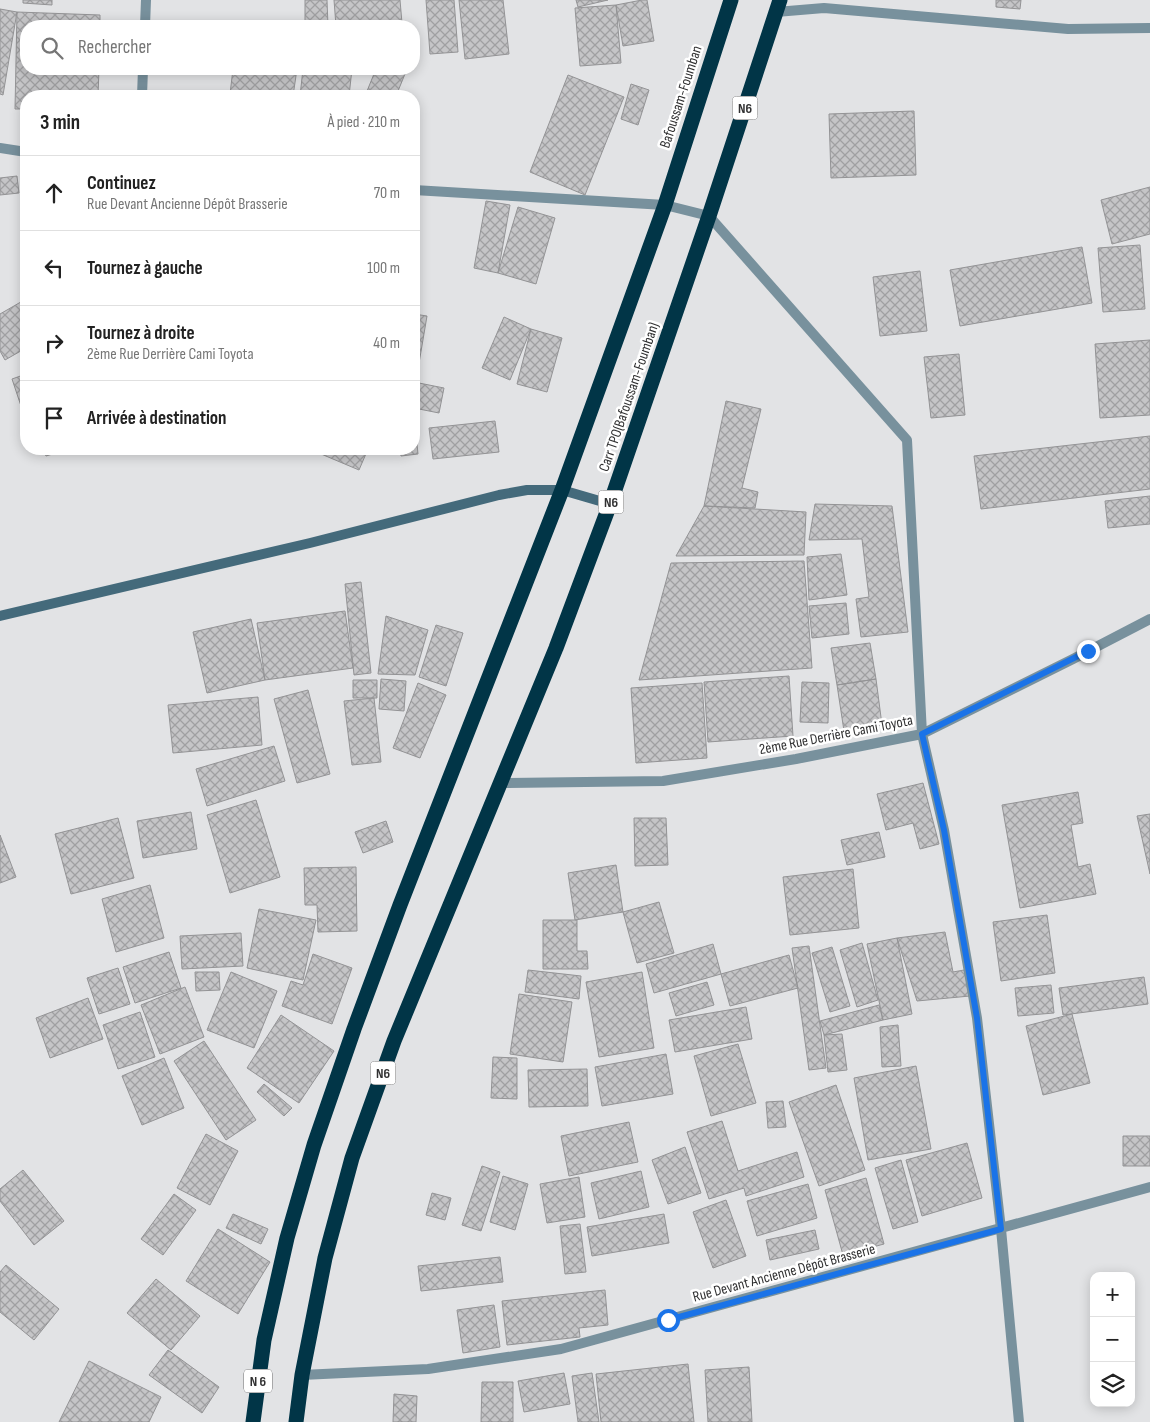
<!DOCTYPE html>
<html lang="fr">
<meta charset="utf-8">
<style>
:root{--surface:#fff;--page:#f2f2f2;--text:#222;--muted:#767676;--line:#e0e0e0}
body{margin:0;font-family:"Sofia Sans Condensed",sans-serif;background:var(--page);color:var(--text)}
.controls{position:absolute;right:15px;bottom:15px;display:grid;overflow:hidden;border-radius:10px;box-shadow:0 2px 12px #0003}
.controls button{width:45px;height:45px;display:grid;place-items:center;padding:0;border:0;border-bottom:1px solid var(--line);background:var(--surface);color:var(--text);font:25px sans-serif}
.stop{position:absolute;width:15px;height:15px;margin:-11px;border:4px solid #1a73e8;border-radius:50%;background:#fff}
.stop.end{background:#1a73e8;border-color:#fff;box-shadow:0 1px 5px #0008}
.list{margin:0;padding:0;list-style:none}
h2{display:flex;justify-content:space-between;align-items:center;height:65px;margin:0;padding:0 20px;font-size:21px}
h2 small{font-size:16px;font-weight:400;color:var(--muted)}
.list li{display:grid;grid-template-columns:32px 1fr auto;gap:15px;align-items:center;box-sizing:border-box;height:75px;padding:0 20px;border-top:1px solid var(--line)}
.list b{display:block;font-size:19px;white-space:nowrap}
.list p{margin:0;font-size:16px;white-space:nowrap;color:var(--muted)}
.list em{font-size:16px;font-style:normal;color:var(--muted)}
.icon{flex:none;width:28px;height:28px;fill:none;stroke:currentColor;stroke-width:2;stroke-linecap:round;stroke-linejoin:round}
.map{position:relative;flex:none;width:1150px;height:1422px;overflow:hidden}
.search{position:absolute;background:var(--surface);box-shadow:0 2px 12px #0003;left:20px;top:20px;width:400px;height:55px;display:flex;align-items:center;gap:12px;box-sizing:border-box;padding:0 18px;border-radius:20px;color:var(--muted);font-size:19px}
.panel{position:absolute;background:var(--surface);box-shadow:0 2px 12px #0003;left:20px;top:90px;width:400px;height:365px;border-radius:20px}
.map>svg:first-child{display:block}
.building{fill:url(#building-cross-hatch);stroke:#939395}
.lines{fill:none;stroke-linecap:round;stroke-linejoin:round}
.street{stroke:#78919d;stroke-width:10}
.secondary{stroke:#446a7b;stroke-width:10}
.highway{stroke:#013547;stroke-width:15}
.route{stroke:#1a73e8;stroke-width:6}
.labels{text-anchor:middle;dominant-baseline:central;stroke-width:5;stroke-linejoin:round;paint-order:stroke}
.shield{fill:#fff;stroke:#6e6e6f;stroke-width:1}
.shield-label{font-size:14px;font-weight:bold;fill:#303031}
.street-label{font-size:15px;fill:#303031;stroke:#fff}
</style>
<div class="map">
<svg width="1150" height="1422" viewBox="0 0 1150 1422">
<defs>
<pattern id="building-cross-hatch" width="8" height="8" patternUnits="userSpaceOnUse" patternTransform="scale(1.25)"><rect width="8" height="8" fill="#c5c5c7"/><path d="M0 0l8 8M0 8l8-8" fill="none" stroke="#a0a0a2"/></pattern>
</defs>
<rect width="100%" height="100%" fill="#e2e3e5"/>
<path class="building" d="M 23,0 L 52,0 L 52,5 L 23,3 Z
M 305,0 L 327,0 L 328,26 L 305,26 Z
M 334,0 L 400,0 L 402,23 L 336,26 Z
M 426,0 L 454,0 L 458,52 L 430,54 Z
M 459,0 L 503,0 L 509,54 L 465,59 Z
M 576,0 L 608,0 L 578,7 Z
M 642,0 L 647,0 L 654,41 L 623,46 L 616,5 Z
M 996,0 L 1021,0 L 1020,9 L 996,7 Z
M 616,5 L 621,63 L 580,66 L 575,8 Z
M 0,9 L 17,12 L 3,95 L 0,94 Z
M 17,12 L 100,15 L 100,26 L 26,26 L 26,69 L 99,69 L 98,96 L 26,96 L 26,109 L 15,109 Z
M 233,69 L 297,69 L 293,96 L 245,96 L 230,94 Z
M 303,69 L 352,69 L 349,96 L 300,96 Z
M 376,69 L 407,69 L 396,96 L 365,96 Z
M 568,75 L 624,97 L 585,195 L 530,172 Z
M 631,84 L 649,90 L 638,125 L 621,119 Z
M 914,111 L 916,175 L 831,178 L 829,114 Z
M 17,176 L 19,193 L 0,195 L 0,178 Z
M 1150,187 L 1150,234 L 1112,244 L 1101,200 Z
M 486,201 L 510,205 L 498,273 L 474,268 Z
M 518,207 L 555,218 L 536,284 L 498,273 Z
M 1140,245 L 1145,309 L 1103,312 L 1098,248 Z
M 1082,247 L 1092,303 L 960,326 L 950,270 Z
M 920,271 L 927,331 L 880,336 L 873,277 Z
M 26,299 L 26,348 L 5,360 L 0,351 L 0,314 Z
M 414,314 L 427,316 L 417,375 L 414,374 Z
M 504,317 L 531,329 L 510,380 L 482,368 Z
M 531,329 L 562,338 L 547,392 L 517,384 Z
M 1150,340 L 1150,415 L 1100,418 L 1095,344 Z
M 959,354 L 965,415 L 931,418 L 924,357 Z
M 26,374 L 26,421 L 12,379 Z
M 414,382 L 444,388 L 439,413 L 414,408 Z
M 726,401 L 761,409 L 742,488 L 758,492 L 755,508 L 704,506 Z
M 414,414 L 418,454 L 401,456 L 400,449 L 414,449 Z
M 495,421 L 499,452 L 433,459 L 429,428 Z
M 1150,436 L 1150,489 L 981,509 L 974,456 Z
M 43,449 L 69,449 L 46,456 Z
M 315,449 L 368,449 L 359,470 L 314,451 Z
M 1150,496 L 1150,524 L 1108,528 L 1105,501 Z
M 815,504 L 892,506 L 908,632 L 861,637 L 856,599 L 869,597 L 862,539 L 809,540 Z
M 704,506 L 806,512 L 804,555 L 676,556 Z
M 841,554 L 847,595 L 809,600 L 807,557 Z
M 804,561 L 812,668 L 639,680 L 671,563 Z
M 361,582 L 371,673 L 354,675 L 345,584 Z
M 846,603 L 849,634 L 812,638 L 809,606 Z
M 345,611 L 353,668 L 265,680 L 257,623 Z
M 386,616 L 428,630 L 415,675 L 378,674 Z
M 251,619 L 265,680 L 207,693 L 193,632 Z
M 436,625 L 463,633 L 446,686 L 419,677 Z
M 870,643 L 876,679 L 837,685 L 831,648 Z
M 789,676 L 793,736 L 708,742 L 704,682 Z
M 381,679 L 406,681 L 404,711 L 379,709 Z
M 876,679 L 882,725 L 844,731 L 837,685 Z
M 353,680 L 377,680 L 377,698 L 353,698 Z
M 802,682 L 829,683 L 828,723 L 800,722 Z
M 418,683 L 446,695 L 420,758 L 393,748 Z
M 702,683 L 707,758 L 636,763 L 631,688 Z
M 308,690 L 330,774 L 297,783 L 274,699 Z
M 258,697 L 262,745 L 173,753 L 168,705 Z
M 374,698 L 381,762 L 352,765 L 344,701 Z
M 274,746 L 285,781 L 207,806 L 196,769 Z
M 923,783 L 939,844 L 920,849 L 913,823 L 886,830 L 877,794 Z
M 1078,792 L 1083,823 L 1071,825 L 1078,867 L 1090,864 L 1096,894 L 1020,908 L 1002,805 Z
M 256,800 L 280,877 L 230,893 L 207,815 Z
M 191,812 L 197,849 L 143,858 L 137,821 Z
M 1150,814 L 1150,874 L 1137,816 Z
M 118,818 L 134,878 L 71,894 L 55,834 Z
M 634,818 L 666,818 L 668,865 L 635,866 Z
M 386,821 L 393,842 L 363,853 L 355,832 Z
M 879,832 L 885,857 L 847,865 L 841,840 Z
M 0,835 L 16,877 L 0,883 Z
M 616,865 L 623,912 L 575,920 L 568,873 Z
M 356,867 L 357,931 L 318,932 L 317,905 L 305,905 L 304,868 Z
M 853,869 L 859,928 L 790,935 L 783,877 Z
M 150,885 L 164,938 L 116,952 L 102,899 Z
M 659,902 L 674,953 L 637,963 L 623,912 Z
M 259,909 L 316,920 L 303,980 L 247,968 Z
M 1047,915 L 1055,973 L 1001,981 L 993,922 Z
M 543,920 L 577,920 L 577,951 L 587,951 L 588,969 L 543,969 Z
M 945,932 L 953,972 L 964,970 L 970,996 L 917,1001 L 897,938 Z
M 241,933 L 243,966 L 182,969 L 180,936 Z
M 897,938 L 912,1014 L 883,1020 L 867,944 Z
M 862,943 L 878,1000 L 857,1007 L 840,950 Z
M 713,944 L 721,974 L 654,993 L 646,964 Z
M 809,946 L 826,1068 L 809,1070 L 792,948 Z
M 832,947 L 850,1006 L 830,1012 L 812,953 Z
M 169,952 L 181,988 L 135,1003 L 123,967 Z
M 313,954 L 352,968 L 332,1024 L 282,1006 L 291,981 L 303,985 Z
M 789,955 L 798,988 L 730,1006 L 721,974 Z
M 118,968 L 130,1004 L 99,1014 L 87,978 Z
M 528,970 L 581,976 L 579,999 L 525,992 Z
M 195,972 L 219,972 L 220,990 L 196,991 Z
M 231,972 L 277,991 L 254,1048 L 207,1030 Z
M 642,972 L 654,1048 L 599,1057 L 586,982 Z
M 1144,977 L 1148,1004 L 1063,1015 L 1059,988 Z
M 707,982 L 714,1005 L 676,1016 L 669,993 Z
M 1051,985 L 1054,1013 L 1018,1016 L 1015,988 Z
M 185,987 L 204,1037 L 160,1054 L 141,1005 Z
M 519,994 L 572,1002 L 563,1062 L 510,1054 Z
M 88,998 L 103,1039 L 50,1058 L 36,1018 Z
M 879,1005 L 883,1020 L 824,1035 L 820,1021 Z
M 746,1007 L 752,1039 L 675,1052 L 669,1020 Z
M 140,1012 L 155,1057 L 118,1069 L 103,1025 Z
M 1072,1014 L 1090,1083 L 1043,1095 L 1026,1026 Z
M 281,1015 L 334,1051 L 299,1103 L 247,1068 Z
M 898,1025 L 901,1066 L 882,1067 L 880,1027 Z
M 842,1034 L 847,1070 L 828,1072 L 824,1035 Z
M 204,1041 L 256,1120 L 226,1140 L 174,1061 Z
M 738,1044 L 756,1103 L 711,1116 L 694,1056 Z
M 666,1054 L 673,1094 L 602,1106 L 595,1067 Z
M 493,1057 L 517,1058 L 517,1099 L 491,1098 Z
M 164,1058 L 184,1108 L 142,1125 L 122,1076 Z
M 916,1066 L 931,1149 L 868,1160 L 854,1078 Z
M 587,1069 L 588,1106 L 529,1107 L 528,1070 Z
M 264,1084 L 292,1108 L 284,1116 L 257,1092 Z
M 836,1085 L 865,1170 L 819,1186 L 789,1102 Z
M 783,1101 L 786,1127 L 768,1128 L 766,1102 Z
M 722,1121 L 738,1171 L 797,1152 L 804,1177 L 746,1196 L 744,1188 L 709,1199 L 687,1132 Z
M 629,1122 L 638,1162 L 569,1176 L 561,1136 Z
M 206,1134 L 238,1151 L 210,1205 L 177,1188 Z
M 1123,1136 L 1150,1136 L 1150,1166 L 1123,1166 Z
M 967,1143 L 982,1198 L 922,1216 L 906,1160 Z
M 685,1147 L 701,1193 L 668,1204 L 652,1160 Z
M 901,1160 L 918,1222 L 893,1229 L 875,1168 Z
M 482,1166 L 500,1172 L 481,1231 L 462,1225 Z
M 23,1170 L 64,1221 L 34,1245 L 0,1201 L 0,1189 Z
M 641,1171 L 649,1207 L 599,1219 L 591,1183 Z
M 503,1176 L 528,1184 L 515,1230 L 490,1222 Z
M 579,1177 L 585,1217 L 547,1223 L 540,1184 Z
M 866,1178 L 884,1244 L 843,1255 L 825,1190 Z
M 808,1184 L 817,1218 L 757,1236 L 747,1201 Z
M 432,1193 L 451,1198 L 445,1220 L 426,1215 Z
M 174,1194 L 196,1210 L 163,1255 L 141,1239 Z
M 726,1200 L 746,1256 L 713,1268 L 693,1212 Z
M 233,1214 L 268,1229 L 261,1244 L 226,1228 Z
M 664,1214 L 669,1243 L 592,1256 L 587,1227 Z
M 580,1224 L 586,1272 L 565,1274 L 560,1226 Z
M 218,1229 L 270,1262 L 238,1314 L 186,1281 Z
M 815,1230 L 819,1249 L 770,1260 L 766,1240 Z
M 500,1257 L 503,1282 L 421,1291 L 418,1266 Z
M 6,1265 L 59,1309 L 34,1340 L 0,1312 L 0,1272 Z
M 156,1279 L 200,1316 L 171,1350 L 127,1313 Z
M 605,1290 L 608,1325 L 579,1328 L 580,1337 L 507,1345 L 502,1301 Z
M 494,1305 L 500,1347 L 463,1353 L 457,1310 Z
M 168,1350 L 219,1387 L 202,1413 L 149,1375 Z
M 89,1361 L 161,1397 L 149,1422 L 59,1422 Z
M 688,1364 L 694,1422 L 601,1422 L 596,1374 Z
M 749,1367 L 752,1422 L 708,1422 L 705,1370 Z
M 564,1373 L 570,1404 L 524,1412 L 518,1381 Z
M 592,1373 L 599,1422 L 578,1422 L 572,1376 Z
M 482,1382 L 513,1382 L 513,1422 L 481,1422 Z
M 394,1394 L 417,1396 L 416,1422 L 393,1422 Z"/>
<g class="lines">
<path class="street" d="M 776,12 L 824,8 L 1068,29 L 1150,28
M 145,26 L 146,0
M 142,96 L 143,69
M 0,148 L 26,152
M 414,190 L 665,205 L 709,216 L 907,440 L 922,734 L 944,830 L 977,1018 L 1001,1229 L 1019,1422
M 501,783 L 663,781 L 796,759 L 922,734 L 1073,659 L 1150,619
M 302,1375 L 428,1369 L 561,1349 L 1150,1187"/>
<path class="secondary" d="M 0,616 L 310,543 L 499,495 L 527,490 L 562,490 L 610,504"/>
<path class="highway" d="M 253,1422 L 264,1340 L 287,1238 L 314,1145 L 354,1029 L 400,905 L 562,490 L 665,205 L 731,0
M 296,1422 L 302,1375 L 325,1258 L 352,1158 L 394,1041 L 556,648 L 610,504 L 709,216 L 780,0"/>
</g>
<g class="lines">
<path class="route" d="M 668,1320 L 1001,1229 L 977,1018 L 944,830 L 922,734 L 1088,651"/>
</g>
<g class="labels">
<g class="shield">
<rect x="732.5" y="96.5" width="25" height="23" rx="4"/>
<rect x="598.5" y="490.5" width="25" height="23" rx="4"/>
<rect x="370.5" y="1061.5" width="25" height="23" rx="4"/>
<rect x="244" y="1369.5" width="28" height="23" rx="4"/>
</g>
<g class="shield-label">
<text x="745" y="108">N6</text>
<text x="611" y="502">N6</text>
<text x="383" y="1073">N6</text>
<text x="258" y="1381">N 6</text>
</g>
<g class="street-label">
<text transform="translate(681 97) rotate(-72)">Bafoussam-Foumban</text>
<text transform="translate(629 397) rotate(-71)">Carr TPO(Bafoussam-Foumban)</text>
<text transform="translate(836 735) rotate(-11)">2ème Rue Derrière Cami Toyota</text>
<text transform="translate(784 1273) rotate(-15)">Rue Devant Ancienne Dépôt Brasserie</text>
</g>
</g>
</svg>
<div class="controls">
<button>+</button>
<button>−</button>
<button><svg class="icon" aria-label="layers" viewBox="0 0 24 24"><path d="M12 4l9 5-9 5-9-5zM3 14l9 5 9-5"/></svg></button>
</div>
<div class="stop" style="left:668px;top:1320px"></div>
<div class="stop end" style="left:1088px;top:651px"></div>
<div class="search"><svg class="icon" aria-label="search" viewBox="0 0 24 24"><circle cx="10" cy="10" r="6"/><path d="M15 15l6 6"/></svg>Rechercher</div>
<section class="panel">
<h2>3 min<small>À pied · 210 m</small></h2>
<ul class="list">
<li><svg class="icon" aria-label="ahead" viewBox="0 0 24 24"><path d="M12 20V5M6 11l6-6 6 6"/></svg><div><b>Continuez</b><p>Rue Devant Ancienne Dépôt Brasserie</p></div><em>70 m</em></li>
<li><svg class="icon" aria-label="left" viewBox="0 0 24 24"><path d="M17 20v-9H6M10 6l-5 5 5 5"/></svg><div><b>Tournez à gauche</b></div><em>100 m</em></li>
<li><svg class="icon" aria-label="right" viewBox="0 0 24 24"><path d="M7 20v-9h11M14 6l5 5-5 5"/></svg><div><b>Tournez à droite</b><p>2ème Rue Derrière Cami Toyota</p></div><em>40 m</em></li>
<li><svg class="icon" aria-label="arrive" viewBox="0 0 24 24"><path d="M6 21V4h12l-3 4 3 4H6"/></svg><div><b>Arrivée à destination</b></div></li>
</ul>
</section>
</div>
